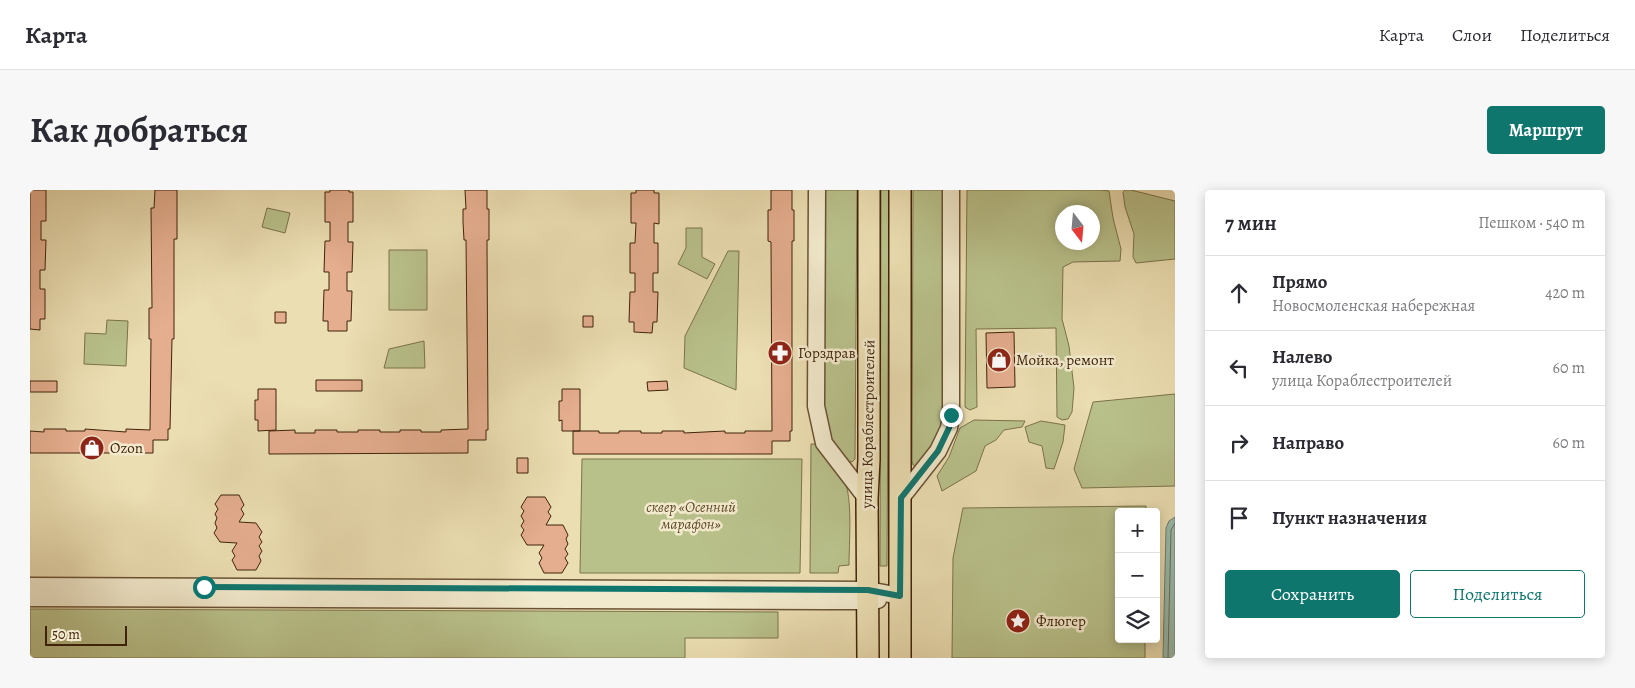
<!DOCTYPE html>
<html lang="ru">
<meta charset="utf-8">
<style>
:root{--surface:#fff;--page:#f7f7f7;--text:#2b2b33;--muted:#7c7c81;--line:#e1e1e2;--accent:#0f766e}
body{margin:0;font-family:Alegreya,serif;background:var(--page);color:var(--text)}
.controls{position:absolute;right:15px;bottom:15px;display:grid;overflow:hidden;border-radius:5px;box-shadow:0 2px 12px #0003}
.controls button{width:45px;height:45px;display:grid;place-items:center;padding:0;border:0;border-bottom:1px solid var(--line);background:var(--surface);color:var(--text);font:25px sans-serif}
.compass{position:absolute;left:1025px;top:15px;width:45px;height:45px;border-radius:50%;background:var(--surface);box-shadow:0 2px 12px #0003;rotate:164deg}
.scale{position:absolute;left:15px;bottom:12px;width:82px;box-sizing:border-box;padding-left:5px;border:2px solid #40230a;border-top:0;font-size:14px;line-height:18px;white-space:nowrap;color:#40230a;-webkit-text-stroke:4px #f2eacd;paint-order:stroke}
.stop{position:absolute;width:15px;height:15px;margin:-11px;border:4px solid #0f766e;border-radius:50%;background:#fff}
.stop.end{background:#0f766e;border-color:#fff;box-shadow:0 1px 5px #0008}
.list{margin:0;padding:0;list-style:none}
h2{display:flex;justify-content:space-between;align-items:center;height:65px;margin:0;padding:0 20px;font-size:21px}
h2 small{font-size:16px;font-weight:400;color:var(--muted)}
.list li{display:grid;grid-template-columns:32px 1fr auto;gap:15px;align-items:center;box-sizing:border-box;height:75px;padding:0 20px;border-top:1px solid var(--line)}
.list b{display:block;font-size:19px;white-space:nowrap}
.list p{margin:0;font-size:16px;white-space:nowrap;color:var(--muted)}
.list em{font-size:16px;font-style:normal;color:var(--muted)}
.actions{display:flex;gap:10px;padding:15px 20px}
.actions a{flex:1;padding:11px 0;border:1px solid var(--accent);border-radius:5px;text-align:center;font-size:18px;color:var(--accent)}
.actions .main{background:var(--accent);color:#fff}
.icon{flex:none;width:28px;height:28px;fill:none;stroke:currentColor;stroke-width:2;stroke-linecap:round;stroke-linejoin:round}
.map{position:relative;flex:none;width:1145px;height:468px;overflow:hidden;border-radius:5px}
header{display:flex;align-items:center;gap:30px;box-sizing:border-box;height:70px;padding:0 25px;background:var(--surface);border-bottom:1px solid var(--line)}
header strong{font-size:24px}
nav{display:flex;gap:28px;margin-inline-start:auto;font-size:18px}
.intro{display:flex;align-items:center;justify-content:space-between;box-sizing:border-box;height:120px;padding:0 30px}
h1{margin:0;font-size:35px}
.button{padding:12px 22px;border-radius:5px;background:var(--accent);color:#fff;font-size:18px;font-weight:700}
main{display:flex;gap:30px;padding:0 30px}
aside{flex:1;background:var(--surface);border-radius:5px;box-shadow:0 2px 12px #0003}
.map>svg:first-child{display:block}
.green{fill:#b9c18b;stroke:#7c724a;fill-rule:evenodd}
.water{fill:#98bcae;stroke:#757f6c}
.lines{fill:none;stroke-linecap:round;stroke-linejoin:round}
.shore{stroke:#6c705c;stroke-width:1}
.building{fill:#e5ae8f;stroke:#40230a}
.minor-casing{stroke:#6b5234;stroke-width:19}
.major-casing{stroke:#40230a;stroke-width:24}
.minor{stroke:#f2eacd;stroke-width:16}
.major{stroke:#ebdeb2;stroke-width:21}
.route{stroke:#0f766e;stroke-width:6}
.labels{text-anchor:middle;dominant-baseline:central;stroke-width:5;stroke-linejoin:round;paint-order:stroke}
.poi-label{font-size:15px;fill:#40230a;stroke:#f2eacd;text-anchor:start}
.street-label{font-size:15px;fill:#40230a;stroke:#f2eacd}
.park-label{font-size:15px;font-style:italic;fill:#5e4a2a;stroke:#f2eacd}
</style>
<header>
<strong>Карта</strong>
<nav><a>Карта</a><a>Слои</a><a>Поделиться</a></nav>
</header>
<div class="intro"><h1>Как добраться</h1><a class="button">Маршрут</a></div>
<main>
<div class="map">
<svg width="1145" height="468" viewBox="0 0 1145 468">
<rect width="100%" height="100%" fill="#ebdeb2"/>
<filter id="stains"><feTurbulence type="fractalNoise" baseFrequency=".004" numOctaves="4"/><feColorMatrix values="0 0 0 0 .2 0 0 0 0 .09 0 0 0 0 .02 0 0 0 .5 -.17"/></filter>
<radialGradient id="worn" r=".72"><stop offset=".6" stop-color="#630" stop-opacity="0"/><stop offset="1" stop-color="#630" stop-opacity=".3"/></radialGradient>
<path class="green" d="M 794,0 L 827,0 L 825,269 L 822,272 L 819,271 L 806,258 L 800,249 L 793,216 Z
M 851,0 L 859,0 L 857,376 L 850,376 Z
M 883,0 L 915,0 L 914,224 C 909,250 904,257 887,276 L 883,275 L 882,271 Z
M 937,0 L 1071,0 L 1079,1 L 1083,28 L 1091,59 L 1090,71 L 1043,72 L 1033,77 L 1032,129 L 1039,156 L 1044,198 L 1042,222 L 1038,229 L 1032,230 L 1027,227 L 1026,138 L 946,139 L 947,217 L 940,220 L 935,217 ZM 1032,22 L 1062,22 L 1062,52 L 1032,52 Z
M 1095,0 L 1101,0 L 1145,11 L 1145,69 L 1106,73 L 1103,67 L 1104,44 L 1095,17 L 1093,2 Z
M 237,18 L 260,23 L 255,43 L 232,37 Z
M 656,38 L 672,38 L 672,67 L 685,74 L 677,89 L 648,74 L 656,58 Z
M 359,60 L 397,60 L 397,120 L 359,120 Z
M 698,61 L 709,61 L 706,200 L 654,178 L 655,146 Z
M 77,130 L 98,131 L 96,176 L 54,174 L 55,143 L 76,144 Z
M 394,151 L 395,178 L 354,178 L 359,159 Z
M 1145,204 L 1145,296 L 1052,298 L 1044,279 L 1063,212 Z
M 944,230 L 995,231 L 992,237 L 974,240 L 966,250 L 955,256 L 946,281 L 912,301 L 907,286 L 919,267 L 930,238 Z
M 1011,231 L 1035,235 L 1033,252 L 1024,279 L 1016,278 L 1012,256 L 999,252 L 995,237 Z
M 781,254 L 788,254 C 797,265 808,277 814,289 C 823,308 819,354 819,375 L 809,376 L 808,383 L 780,383 Z
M 552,269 L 772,269 L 770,383 L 550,383 Z
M 1116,316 L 1116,322 L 1089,322 L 1089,449 L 1115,449 L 1115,468 L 922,468 L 923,368 L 933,318 Z
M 0,419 L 748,422 L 748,448 L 655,448 L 655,468 L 0,468 Z"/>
<path class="water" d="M 1145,327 L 1145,468 L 1133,468 L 1136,338 L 1139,331 Z"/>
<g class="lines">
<path class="shore" d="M 1138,468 L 1141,340 L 1145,333"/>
</g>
<path class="building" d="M 0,0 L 16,0 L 16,31 L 11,31 L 11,50 L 16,50 L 15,80 L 10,80 L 10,99 L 15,99 L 15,129 L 10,129 L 10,140 L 0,139 Z
M 125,0 L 147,0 L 147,49 L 144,49 L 144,149 L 142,149 L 140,239 L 138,239 L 138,250 L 123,250 L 123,263 L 0,263 L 0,241 L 14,242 L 14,239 L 36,239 L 36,241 L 55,241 L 55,239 L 96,242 L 96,239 L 120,240 L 121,149 L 119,149 L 119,118 L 122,118 L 121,18 L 124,18 Z
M 300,0 L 319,0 L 319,2 L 323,2 L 323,32 L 318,32 L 318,52 L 323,52 L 322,82 L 317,82 L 317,101 L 322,101 L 321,131 L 317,131 L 317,141 L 298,141 L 298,131 L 293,131 L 294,100 L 299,100 L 299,82 L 294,82 L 295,51 L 300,51 L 300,32 L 295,32 L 295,2 L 300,2 Z
M 435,0 L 457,0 L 457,19 L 459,19 L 459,50 L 457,50 L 458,240 L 456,240 L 456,250 L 438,250 L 438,263 L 239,264 L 239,241 L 265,240 L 265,243 L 285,243 L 285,240 L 307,240 L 307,242 L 328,242 L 328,240 L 350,240 L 350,242 L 370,242 L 370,240 L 391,240 L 391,242 L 411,242 L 411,240 L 438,239 L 436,50 L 434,50 L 433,32 L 433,19 L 436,19 Z
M 606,0 L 624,0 L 624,3 L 629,3 L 629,34 L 624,33 L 624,53 L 628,53 L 628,83 L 623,83 L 623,102 L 628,102 L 627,132 L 623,132 L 622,143 L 604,142 L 604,132 L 599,132 L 600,102 L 605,102 L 605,83 L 600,83 L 600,53 L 605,53 L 606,33 L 601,33 L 601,3 L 606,3 Z
M 741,0 L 762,0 L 762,20 L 764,20 L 764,51 L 762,51 L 762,241 L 760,241 L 760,251 L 742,251 L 742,264 L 543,264 L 543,241 L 569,241 L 569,243 L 589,243 L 589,241 L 611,241 L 611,243 L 632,243 L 632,241 L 654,241 L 654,243 L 695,241 L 695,243 L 715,243 L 715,241 L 742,241 L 741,52 L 738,51 L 738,20 L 741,20 Z
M 245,122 L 256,122 L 256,133 L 245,133 Z
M 553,126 L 563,126 L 563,137 L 553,137 Z
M 984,142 L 985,197 L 957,198 L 956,143 Z
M 286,190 L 332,190 L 332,201 L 286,201 Z
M 0,191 L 27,191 L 27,202 L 0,202 Z
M 637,191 L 638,200 L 618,201 L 617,192 Z
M 228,199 L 246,199 L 246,240 L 228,241 L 228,230 L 225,230 L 225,210 L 228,210 Z
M 532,199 L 550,199 L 550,241 L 532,241 L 532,230 L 529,231 L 529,211 L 532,211 Z
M 487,268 L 498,268 L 498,283 L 487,283 Z
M 191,305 L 209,305 L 214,315 L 211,319 L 214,324 L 209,332 L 226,333 L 232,342 L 229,347 L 232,352 L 229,356 L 232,361 L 229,366 L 231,371 L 226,380 L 207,380 L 202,370 L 205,366 L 202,361 L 207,353 L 190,352 L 184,343 L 187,338 L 185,333 L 187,328 L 185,324 L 188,319 L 185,314 Z
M 497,307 L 515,307 L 521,317 L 518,322 L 521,326 L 516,335 L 533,335 L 538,345 L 536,349 L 538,354 L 535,359 L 538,364 L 535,368 L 538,373 L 532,383 L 514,383 L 509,373 L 512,368 L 509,363 L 514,355 L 497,355 L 491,345 L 494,340 L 491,336 L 494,331 L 491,326 L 494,321 L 491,317 Z"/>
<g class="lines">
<defs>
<path id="minor" d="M 787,0 L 786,216 L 794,253 L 837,309
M 871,308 L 908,261 L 919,238 L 921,225 L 921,0
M 0,396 L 838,400 L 870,406
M 0,408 L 797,411 L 838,411 L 848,410"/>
<path id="major" d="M 838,468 L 837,309 L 839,269 L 839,0
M 870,468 L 870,0"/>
</defs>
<use href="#minor" class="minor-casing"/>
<use href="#major" class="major-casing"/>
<use href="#minor" class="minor"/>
<use href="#major" class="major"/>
</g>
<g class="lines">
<path class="route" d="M 174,397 L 838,400 L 870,406 L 871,308 L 908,261 L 919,238 L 921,225"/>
</g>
<defs>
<symbol id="pharmacy-disc" viewBox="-11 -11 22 22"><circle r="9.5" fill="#8f2418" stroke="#f2eacd"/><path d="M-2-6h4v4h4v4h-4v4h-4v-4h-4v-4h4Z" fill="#fff"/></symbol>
<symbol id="shop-disc" viewBox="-11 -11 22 22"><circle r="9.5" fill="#8f2418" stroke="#f2eacd"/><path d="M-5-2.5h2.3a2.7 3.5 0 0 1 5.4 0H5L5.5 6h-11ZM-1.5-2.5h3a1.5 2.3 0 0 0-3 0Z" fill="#fff"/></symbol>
<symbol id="sight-disc" viewBox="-11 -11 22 22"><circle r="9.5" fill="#8f2418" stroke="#f2eacd"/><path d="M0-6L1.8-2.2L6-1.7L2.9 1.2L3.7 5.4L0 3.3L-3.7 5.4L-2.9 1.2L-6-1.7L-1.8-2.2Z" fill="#fff"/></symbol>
</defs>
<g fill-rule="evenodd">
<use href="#pharmacy-disc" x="736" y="149" width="28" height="28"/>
<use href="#shop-disc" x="955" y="156" width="28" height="28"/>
<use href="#shop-disc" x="48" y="244" width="28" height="28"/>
<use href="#sight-disc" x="974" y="417" width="28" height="28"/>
</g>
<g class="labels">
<g class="poi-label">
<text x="768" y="163">Горздрав</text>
<text x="986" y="170">Мойка, ремонт</text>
<text x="80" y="258">Ozon</text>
<text x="1006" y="431">Флюгер</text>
</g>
<g class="street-label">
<text transform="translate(838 234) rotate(-89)">улица Кораблестроителей</text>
</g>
<g class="park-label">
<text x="661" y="317">сквер «Осенний<tspan x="661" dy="17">марафон»</tspan></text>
</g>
</g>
<rect width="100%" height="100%" filter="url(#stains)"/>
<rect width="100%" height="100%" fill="url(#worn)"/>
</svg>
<div class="controls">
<button>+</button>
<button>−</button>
<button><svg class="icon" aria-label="layers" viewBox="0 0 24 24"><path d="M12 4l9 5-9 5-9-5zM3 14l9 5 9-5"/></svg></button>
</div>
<svg class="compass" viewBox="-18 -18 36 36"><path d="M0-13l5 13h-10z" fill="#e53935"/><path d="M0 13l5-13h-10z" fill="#7c7c81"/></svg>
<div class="scale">50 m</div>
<div class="stop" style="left:174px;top:397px"></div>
<div class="stop end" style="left:921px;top:225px"></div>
</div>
<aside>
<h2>7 мин<small>Пешком · 540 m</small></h2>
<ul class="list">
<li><svg class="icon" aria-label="ahead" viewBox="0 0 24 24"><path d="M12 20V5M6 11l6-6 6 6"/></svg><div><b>Прямо</b><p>Новосмоленская набережная</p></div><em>420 m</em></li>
<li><svg class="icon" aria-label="left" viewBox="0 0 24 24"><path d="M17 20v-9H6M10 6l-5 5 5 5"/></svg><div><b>Налево</b><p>улица Кораблестроителей</p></div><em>60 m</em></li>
<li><svg class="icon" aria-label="right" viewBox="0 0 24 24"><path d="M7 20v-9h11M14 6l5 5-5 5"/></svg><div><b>Направо</b></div><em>60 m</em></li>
<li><svg class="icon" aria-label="arrive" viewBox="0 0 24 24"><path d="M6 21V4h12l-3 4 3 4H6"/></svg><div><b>Пункт назначения</b></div></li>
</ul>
<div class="actions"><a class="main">Сохранить</a><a>Поделиться</a></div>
</aside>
</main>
